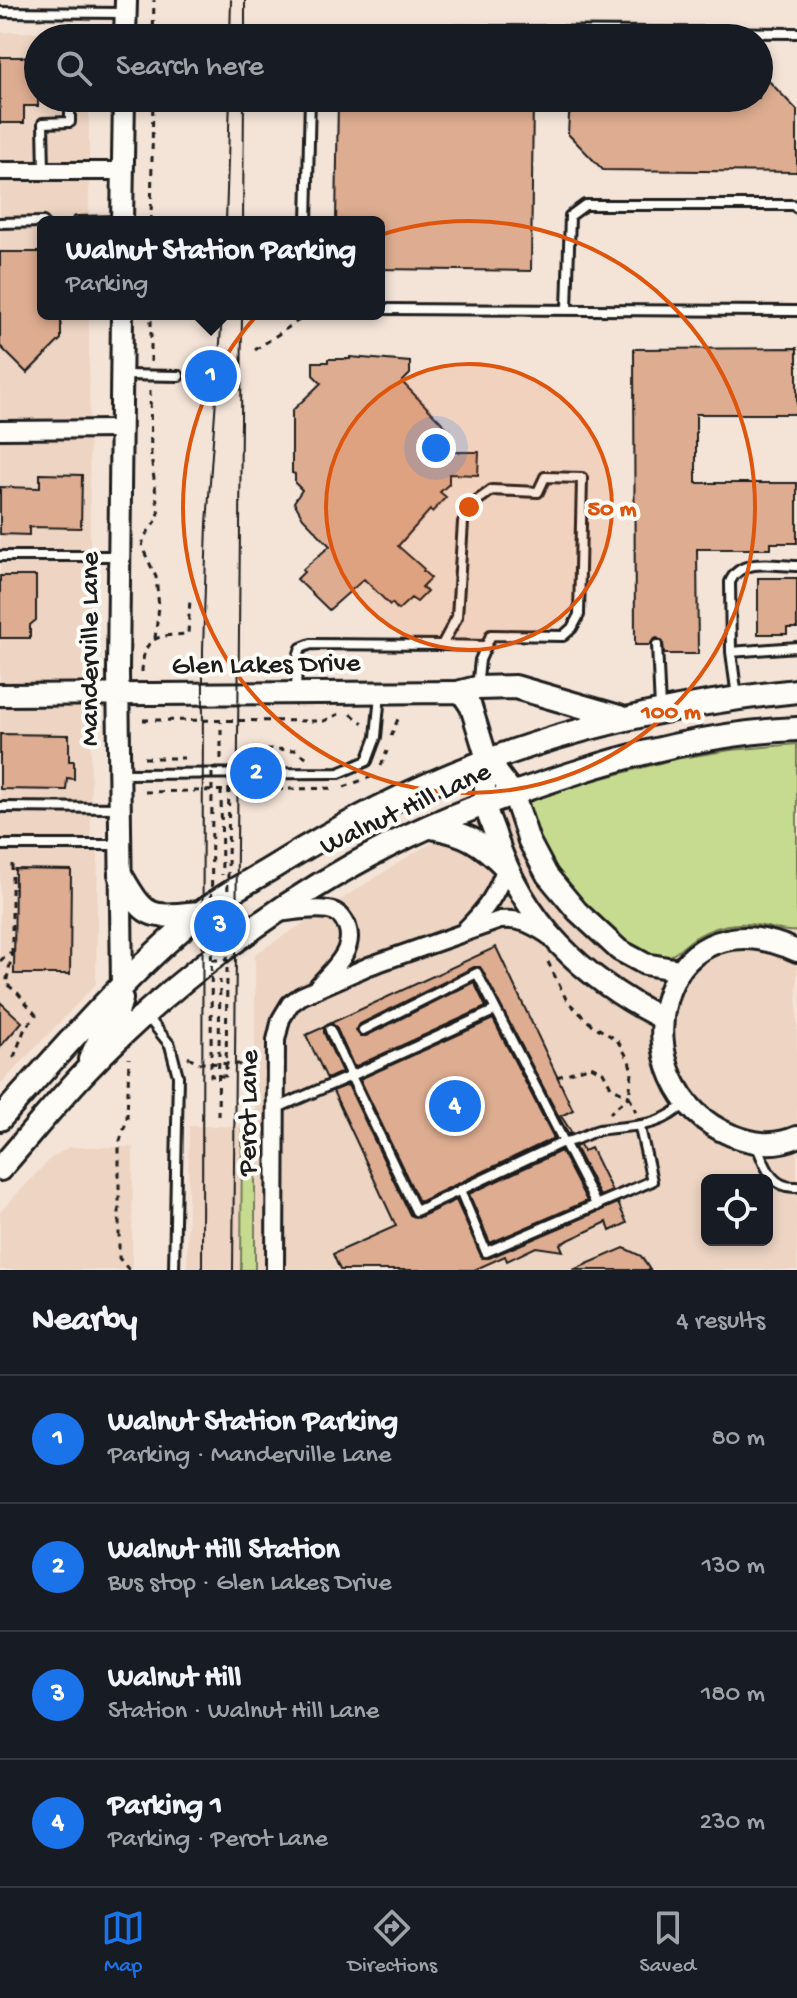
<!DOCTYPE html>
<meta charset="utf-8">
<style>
:root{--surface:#171b24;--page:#242831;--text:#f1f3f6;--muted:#9ea1a6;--line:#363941;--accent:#1a73e8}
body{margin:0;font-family:"Gochi Hand",sans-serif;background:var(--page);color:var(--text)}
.controls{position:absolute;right:24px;bottom:24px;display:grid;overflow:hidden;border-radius:12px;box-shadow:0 4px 12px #0003}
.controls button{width:72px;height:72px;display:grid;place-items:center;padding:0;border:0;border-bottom:2px solid var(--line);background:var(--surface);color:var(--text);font:40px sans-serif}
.you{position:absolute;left:436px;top:448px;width:28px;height:28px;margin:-20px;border:6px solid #fff;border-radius:50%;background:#1a73e8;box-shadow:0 0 0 12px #1a73e833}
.badge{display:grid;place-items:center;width:52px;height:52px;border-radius:50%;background:var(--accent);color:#fff;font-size:26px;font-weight:700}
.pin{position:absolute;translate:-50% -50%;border:4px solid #fff;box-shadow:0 2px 8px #0006}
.popup{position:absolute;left:37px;top:216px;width:348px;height:104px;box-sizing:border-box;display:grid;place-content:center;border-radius:12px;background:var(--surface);filter:drop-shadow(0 2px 6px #0005);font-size:26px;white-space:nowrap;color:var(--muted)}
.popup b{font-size:30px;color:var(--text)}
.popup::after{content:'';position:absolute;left:50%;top:100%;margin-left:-16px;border:16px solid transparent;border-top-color:var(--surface)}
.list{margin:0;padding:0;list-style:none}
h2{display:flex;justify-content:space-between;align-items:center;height:104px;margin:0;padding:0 32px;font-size:34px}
h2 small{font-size:26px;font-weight:400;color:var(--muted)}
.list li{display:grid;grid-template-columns:52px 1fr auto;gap:24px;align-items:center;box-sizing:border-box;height:128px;padding:0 32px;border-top:2px solid var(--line)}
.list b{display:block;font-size:30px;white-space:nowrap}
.list p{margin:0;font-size:26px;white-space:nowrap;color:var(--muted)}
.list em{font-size:26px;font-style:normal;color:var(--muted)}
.icon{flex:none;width:44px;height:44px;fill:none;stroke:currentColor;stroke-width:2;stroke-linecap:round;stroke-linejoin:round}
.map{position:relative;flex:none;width:797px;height:1270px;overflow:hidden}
.search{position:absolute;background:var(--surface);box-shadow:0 4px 12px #0003;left:24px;right:24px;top:24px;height:88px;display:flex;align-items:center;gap:20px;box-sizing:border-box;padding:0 28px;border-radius:44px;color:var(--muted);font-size:30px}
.sheet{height:616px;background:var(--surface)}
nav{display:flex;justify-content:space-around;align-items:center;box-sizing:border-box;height:112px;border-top:2px solid var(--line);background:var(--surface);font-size:22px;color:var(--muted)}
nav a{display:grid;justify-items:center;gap:4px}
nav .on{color:var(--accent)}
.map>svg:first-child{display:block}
.built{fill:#edd4c3;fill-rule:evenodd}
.green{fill:#c7db90;stroke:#727c56;stroke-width:2}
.building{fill:#dead91;stroke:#1c1c1c;stroke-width:2}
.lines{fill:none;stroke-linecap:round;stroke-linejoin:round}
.service-casing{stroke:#1c1c1c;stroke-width:14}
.minor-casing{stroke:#1c1c1c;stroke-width:22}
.tertiary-casing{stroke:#1c1c1c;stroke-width:26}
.secondary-casing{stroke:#1c1c1c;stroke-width:28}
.path{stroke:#1c1c1c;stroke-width:3;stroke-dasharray:6 6;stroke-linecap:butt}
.service{stroke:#fdfcf7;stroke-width:8}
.minor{stroke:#fdfcf7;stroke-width:16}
.tertiary{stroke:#fdfcf7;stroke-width:20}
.secondary{stroke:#fdfcf7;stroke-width:22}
.tram{stroke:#1c1c1c;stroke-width:2}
.path-bridge{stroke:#1c1c1c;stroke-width:3;stroke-dasharray:6 6;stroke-linecap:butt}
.ring{fill:none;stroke:#de560d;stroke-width:4}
.labels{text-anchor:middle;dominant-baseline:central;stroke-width:8;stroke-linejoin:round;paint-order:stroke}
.street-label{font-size:28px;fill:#1c1c1c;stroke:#fdfcf7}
.centre{fill:#de560d;stroke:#fdfcf7;stroke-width:4}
.ring-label{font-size:24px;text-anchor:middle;font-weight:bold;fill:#de560d;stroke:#fdfcf7;stroke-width:8;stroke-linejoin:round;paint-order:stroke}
</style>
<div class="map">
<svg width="797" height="1270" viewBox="0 0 797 1270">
<rect width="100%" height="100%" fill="#f4e4d8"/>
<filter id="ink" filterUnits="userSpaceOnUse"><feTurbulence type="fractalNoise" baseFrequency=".0125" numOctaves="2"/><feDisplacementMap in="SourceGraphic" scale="16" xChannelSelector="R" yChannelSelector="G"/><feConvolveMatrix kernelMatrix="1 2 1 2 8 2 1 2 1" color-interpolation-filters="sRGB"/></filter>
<g filter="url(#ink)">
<path class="built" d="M 0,32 L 88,32 L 88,38 L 38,38 L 38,98 L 89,98 L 89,222 L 43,222 L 43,314 L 89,314 L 91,843 L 0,843 Z
M 797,747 L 797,1270 L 255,1270 L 255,954 L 422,848 L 541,796 ZM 707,1180 L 767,1180 L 767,1240 L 707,1240 Z
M 0,848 L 98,849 L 96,984 L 0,1085 Z
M 189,1126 L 242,1126 L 240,1270 L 187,1270 Z
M 69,1147 L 133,1147 L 132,1270 L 0,1270 L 0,1212 L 50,1159 Z"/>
<path class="green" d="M 797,744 L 797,931 C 780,934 759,921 737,924 C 722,925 708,930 696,937 C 684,944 674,959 659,958 C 619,956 557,872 538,839 C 531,827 528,812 523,799 L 675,759 L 731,750 Z
M 242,1131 L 255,1135 L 255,1270 L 241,1270 Z"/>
<path class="building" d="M 0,57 L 38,57 L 38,106 L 24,106 L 24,123 L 0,123 Z
M 759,71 L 797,110 L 797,172 L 603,170 L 568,134 L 569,115 L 578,107 L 570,98 L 759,98 Z
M 338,98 L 533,98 L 531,271 L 379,269 L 379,222 L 336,222 Z
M 0,252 L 43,252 L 43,314 L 61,314 L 61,339 L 27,373 L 0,346 Z
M 797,348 L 797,414 L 696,414 L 696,483 L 797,483 L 797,543 L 771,543 L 771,549 L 697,549 L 698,654 L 664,654 L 663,642 L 657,638 L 653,640 L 650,645 L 635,645 L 634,349 Z
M 350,357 L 410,362 L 410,374 L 402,382 L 450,431 L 450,452 L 479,452 L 478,475 L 449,474 L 449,484 L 440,492 L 446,497 L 432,512 L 430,510 L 398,546 L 424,569 L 423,571 L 431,578 L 422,587 L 427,592 L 417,602 L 411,598 L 398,610 L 392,603 L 390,605 L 364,579 L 329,610 L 297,579 L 304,572 L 302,570 L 330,546 L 303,518 L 294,502 L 302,490 L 295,483 L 295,474 L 292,473 L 292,411 L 321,383 L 313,375 L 313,362 L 328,362 L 328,359 L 350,359 Z
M 40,474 L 82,475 L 81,528 L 29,527 L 29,535 L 0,534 L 0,487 L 40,488 Z
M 0,576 L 36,576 L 36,620 L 30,625 L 30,638 L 0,638 Z
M 758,578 L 797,578 L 797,628 L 787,628 L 787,634 L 758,634 Z
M 0,734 L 69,735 L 69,761 L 74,761 L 74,779 L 67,778 L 66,790 L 0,789 Z
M 15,869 L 71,870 L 70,974 L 14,974 Z
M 496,947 L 573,1110 L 561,1116 L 572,1133 L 568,1134 L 480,967 L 474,967 L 360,1024 L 356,1030 L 360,1036 L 366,1036 L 474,982 L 486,1007 L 354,1067 L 336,1027 L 331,1023 Z
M 0,1002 L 22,1022 L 0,1047 Z
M 493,1019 L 554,1138 L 419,1202 L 360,1079 Z
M 324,1027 L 324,1033 L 342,1072 L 327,1079 L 306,1035 Z
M 348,1085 L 410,1215 L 418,1218 L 456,1200 L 482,1258 L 489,1258 L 618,1203 L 627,1223 L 610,1231 L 607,1222 L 560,1244 L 563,1251 L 536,1247 L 507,1261 L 505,1256 L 474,1270 L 340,1270 L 333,1254 L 396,1226 L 333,1091 Z
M 580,1145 L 583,1151 L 591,1148 L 612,1191 L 600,1196 L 575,1147 Z
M 561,1151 L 587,1201 L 490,1243 L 469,1194 Z
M 624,1248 L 641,1256 L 650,1270 L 573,1270 Z"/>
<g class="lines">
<defs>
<path id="service" d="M 0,12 L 125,13
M 319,38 L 323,34 L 346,30 L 797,33
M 44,171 L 43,123 L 70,122 L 70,98
M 77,222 L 120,221
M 307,222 L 310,98
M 0,223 L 43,222
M 379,309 L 797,311
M 567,309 L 570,216 L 585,205 L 793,205 L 797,208
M 122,375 L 179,376
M 0,556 L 119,556
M 442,645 L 485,646
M 657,645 L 660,709
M 731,652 L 797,647
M 296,693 L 297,660 L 301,648 L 311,644 L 442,645 L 457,617 L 463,522 L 475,502 L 492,490 L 538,492 L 545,477 L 582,478 L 579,615 L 572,628 L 563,636 L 491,635 L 480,660 L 477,688
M 737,697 L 731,652 L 730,582 C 740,557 775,566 797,566
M 120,774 L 339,773 L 367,761 L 376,737 L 380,694
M 0,807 L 119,808
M 0,845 L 119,845
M 496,1010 L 351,1076 L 416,1211 L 563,1142 C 576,1142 586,1133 599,1130 C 636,1124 657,1130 687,1102
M 146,1015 L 170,1045 L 178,1076 L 174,1270
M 363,1030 L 477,973 L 597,1206
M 277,1108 L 351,1076 L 330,1030
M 756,1144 C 765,1164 770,1189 797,1187
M 460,1190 L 486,1252 L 652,1181 L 640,1128"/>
<path id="minor" d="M 0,171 L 123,171
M 0,430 L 122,429
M 277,913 C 293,912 312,907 328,910 C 338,911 343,917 347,926 C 356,950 333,969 318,986
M 466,929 C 487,908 496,895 506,867
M 275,1270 L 276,1040 L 281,1019 L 290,1004 L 301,996 L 369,966 L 500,920 C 520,918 531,924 548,935"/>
<path id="tertiary" d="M 125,38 L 126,0
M 122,222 L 124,98
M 122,314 L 118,671 L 122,984
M 0,695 L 461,692 L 471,707 L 487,759 L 513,793 L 529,841 L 547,875 L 577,911 L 619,950 L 645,964 L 679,970
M 487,759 C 486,773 484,788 485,802 C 486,814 493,826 496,837 C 524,923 583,978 661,1018
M 797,951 C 653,886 614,1087 731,1135 C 754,1144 774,1147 797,1137"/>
<path id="secondary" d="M 461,692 L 477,688 L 515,687 L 619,717
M 431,827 C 466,833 481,842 506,867
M 120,874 C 146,920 149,918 200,913
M 90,1060 L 108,1022 L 117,1012 L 121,999
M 0,1119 C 63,1049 125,976 198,915 C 222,895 253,880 280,863 C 445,761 604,711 797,691
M 0,1169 C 28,1137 55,1104 84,1073 C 167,985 282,900 390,845 C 444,817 502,797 559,778 C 633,753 719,732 797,729"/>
</defs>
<use href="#service" class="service-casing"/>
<use href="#minor" class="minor-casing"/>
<use href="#tertiary" class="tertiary-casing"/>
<use href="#secondary" class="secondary-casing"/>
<path class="path" d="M 153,38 L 154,0
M 151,222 L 153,98
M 255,350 L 308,314
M 151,362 L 151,314
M 150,390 L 151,456 L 159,517 L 144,537 L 142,547 L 156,577 L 159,607 L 155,638
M 142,672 C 143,635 157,636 188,634 L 190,598
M 351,714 L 363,723
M 143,720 L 324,721 L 339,714
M 391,736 L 398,719
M 144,758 L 184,758
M 221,759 L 221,722
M 244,759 L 271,749 L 295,750 L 308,758
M 381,766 L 387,751
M 344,787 L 373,776 L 376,772
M 221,790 L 222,875
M 145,792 L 337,788
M 12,954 L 12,858
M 0,961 L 9,953 L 12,954 L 6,984 L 16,991 L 36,1015 L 25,1028 L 14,1057 L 18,1060
M 548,962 L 567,1001 L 591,1024 L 617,1040 L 629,1060 L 632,1073 L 629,1096 L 636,1112
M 188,1057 L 200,1063 L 238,1064 L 242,1067 L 250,1125 L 258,1130
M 557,1077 L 591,1066 L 603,1072 L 611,1087 L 629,1096 L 610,1113
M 218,1116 L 220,980
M 129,1270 L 119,1258 L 119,1144 L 127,1119 L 129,1058"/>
<use href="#service" class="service"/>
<use href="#minor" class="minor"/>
<use href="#tertiary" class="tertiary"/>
<use href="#secondary" class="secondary"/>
<path class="tram" d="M 230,38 L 231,0
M 245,38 L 245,0
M 226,222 L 230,98
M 243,222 L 244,98
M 202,1270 L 203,649 L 207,524 L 222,314
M 233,1270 L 242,314"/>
<path class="path-bridge" d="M 212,769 L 229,769 L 226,1076 L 211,1076 Z
M 212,960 L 227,960"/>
</g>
</g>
<circle cx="469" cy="507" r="143" fill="#de560d" fill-opacity=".12"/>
<g class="ring">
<circle cx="469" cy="507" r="143"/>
<circle cx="469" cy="507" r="286"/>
</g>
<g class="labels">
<g class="street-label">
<text transform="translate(91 649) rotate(-90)">Manderville Lane</text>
<text transform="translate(266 666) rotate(-1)">Glen Lakes Drive</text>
<text transform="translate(406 810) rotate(-25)">Walnut Hill Lane</text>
<text transform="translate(250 1113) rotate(-89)">Perot Lane</text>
</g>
</g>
<circle cx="469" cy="507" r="12" class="centre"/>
<g class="ring-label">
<text x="612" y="515">50 m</text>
<text x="671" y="718">100 m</text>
</g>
</svg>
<div class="controls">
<button><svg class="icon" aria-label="locate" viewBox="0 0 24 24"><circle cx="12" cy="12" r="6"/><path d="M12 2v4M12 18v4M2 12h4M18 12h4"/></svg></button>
</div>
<div class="you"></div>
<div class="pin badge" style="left:211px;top:376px">1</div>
<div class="popup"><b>Walnut Station Parking</b>Parking</div>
<div class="pin badge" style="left:256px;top:773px">2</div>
<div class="pin badge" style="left:220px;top:926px">3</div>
<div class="pin badge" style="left:455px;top:1106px">4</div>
<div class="search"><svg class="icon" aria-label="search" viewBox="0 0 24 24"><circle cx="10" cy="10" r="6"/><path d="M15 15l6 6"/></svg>Search here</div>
</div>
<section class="sheet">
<h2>Nearby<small>4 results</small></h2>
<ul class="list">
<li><span class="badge">1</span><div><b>Walnut Station Parking</b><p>Parking · Manderville Lane</p></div><em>80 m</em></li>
<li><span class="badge">2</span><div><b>Walnut Hill Station</b><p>Bus stop · Glen Lakes Drive</p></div><em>130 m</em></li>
<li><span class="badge">3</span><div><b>Walnut Hill</b><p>Station · Walnut Hill Lane</p></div><em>180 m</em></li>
<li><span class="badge">4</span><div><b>Parking 1</b><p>Parking · Perot Lane</p></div><em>230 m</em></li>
</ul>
</section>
<nav>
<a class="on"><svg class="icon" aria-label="map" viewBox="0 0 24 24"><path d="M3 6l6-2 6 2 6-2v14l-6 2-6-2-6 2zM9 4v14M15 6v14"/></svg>Map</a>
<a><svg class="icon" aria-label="directions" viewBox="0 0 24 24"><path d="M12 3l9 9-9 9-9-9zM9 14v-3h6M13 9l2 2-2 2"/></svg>Directions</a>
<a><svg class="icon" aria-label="saved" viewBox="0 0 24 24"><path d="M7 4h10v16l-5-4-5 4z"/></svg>Saved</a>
</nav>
